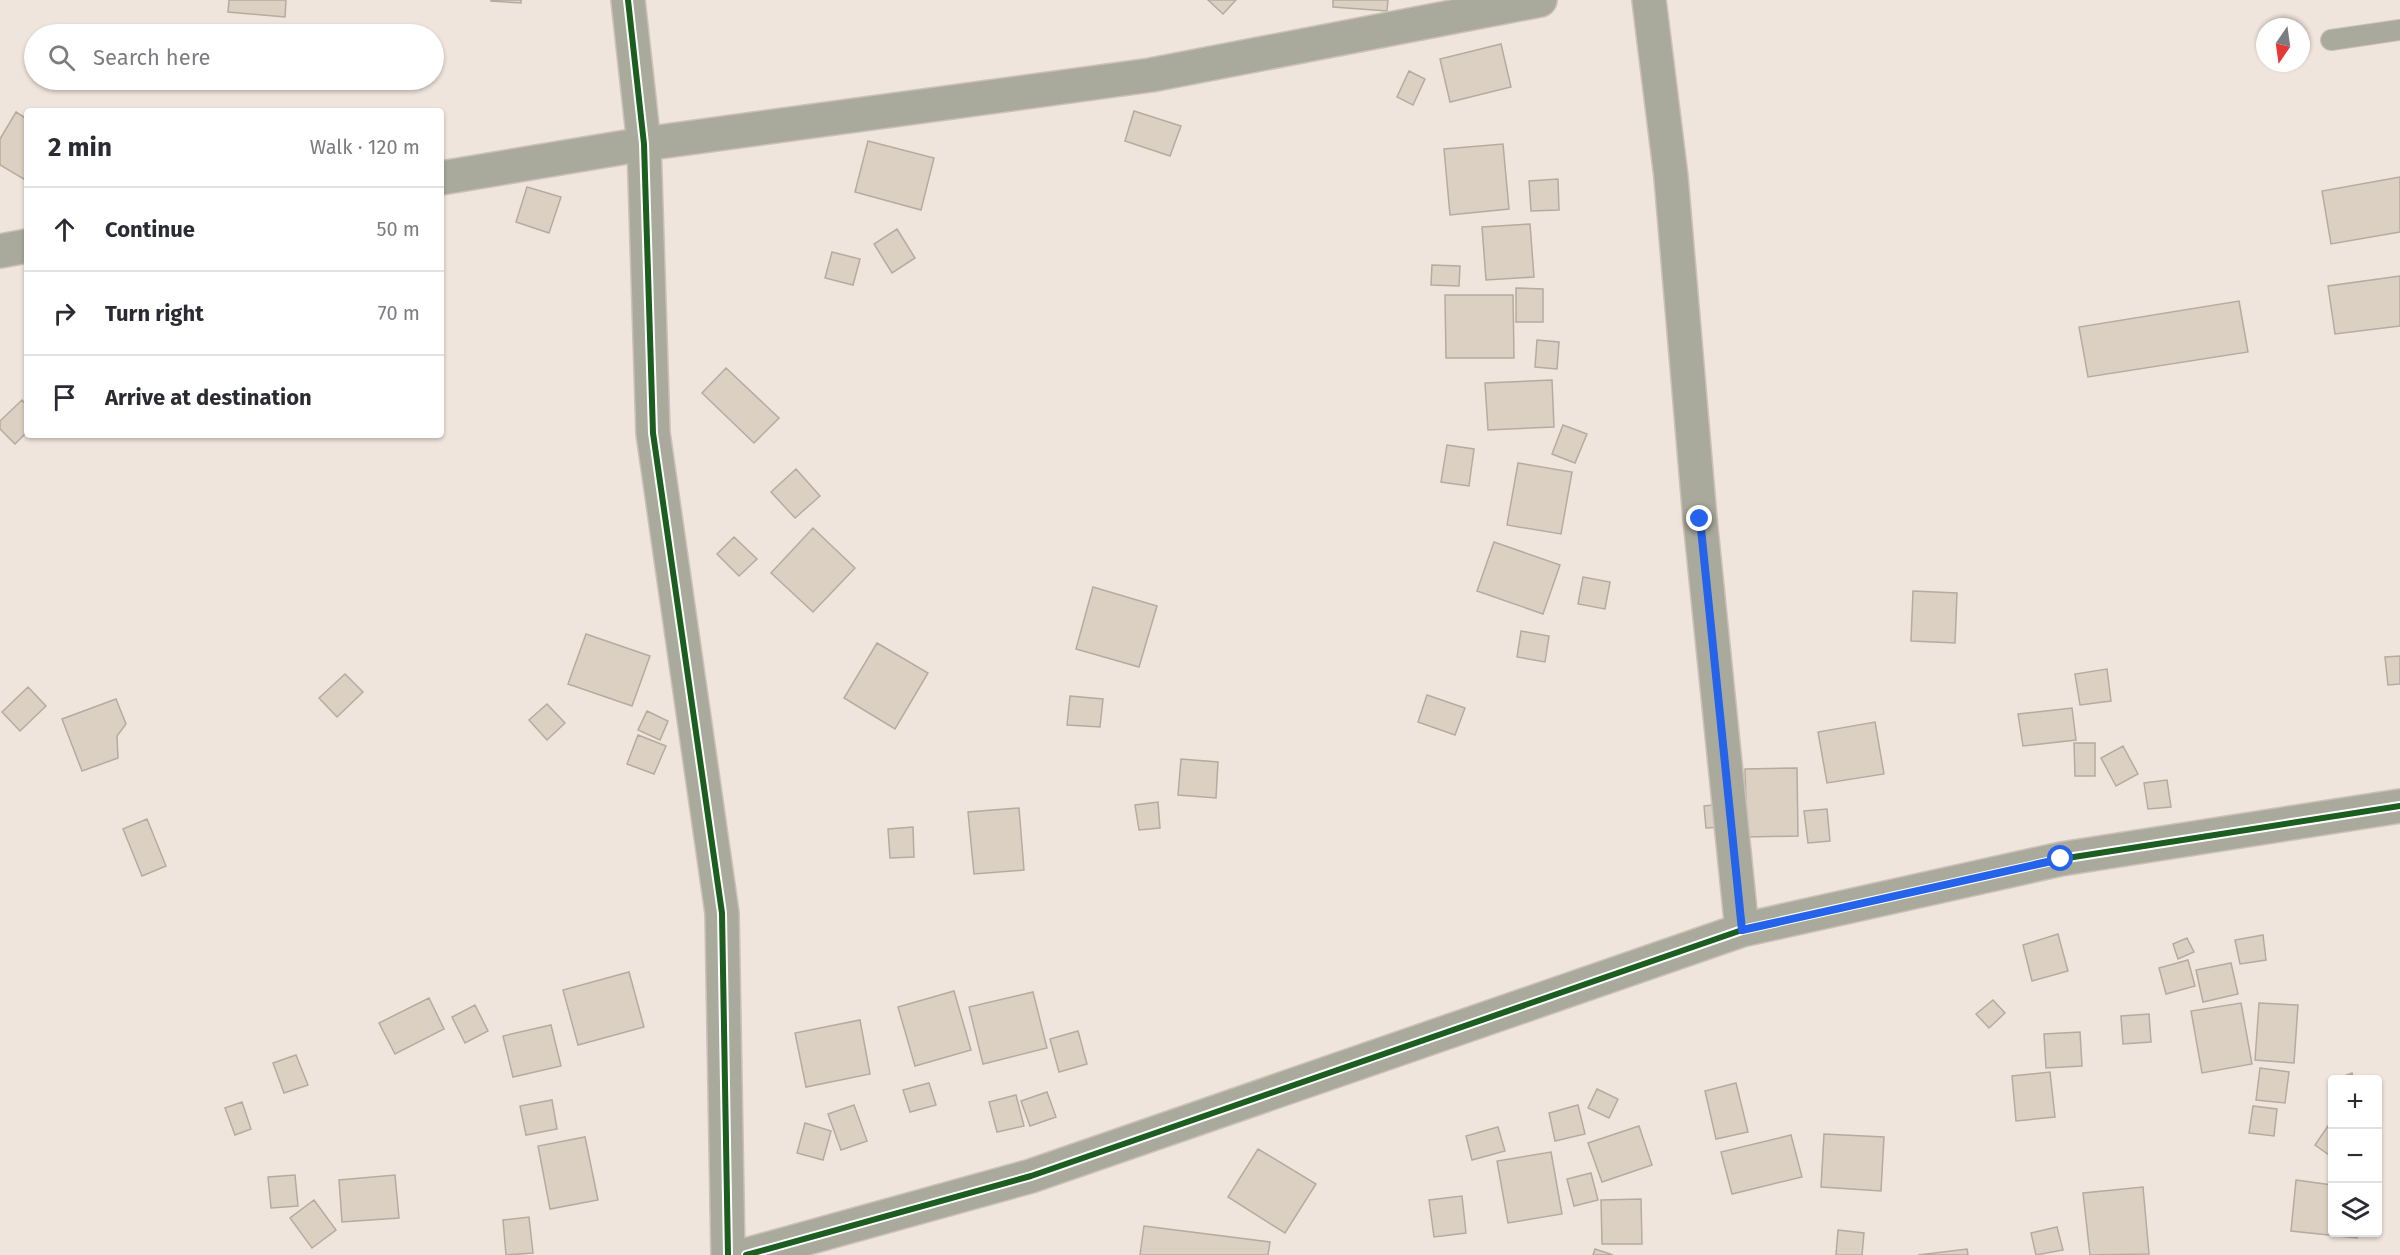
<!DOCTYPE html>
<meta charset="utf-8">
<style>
:root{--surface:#fff;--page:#f2f2f3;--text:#2b2b33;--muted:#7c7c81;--line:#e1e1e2}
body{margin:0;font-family:"Fira Sans",sans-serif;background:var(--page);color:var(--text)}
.controls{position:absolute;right:18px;bottom:18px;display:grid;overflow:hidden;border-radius:6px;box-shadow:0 2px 4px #0004}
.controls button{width:54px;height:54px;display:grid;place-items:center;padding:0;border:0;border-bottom:2px solid var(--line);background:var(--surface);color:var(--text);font:30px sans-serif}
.compass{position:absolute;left:2256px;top:18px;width:54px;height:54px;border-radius:50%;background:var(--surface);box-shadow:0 2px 4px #0004;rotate:193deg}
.stop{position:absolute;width:18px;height:18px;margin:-14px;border:4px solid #2563eb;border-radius:50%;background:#fff}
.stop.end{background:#2563eb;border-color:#fff;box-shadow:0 2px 6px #0008}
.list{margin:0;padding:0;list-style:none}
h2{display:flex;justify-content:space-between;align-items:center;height:78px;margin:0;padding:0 24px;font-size:26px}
h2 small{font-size:20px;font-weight:400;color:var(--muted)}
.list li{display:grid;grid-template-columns:39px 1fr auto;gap:18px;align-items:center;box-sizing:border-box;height:84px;padding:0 24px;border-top:2px solid var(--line)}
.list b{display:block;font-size:22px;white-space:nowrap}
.list em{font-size:20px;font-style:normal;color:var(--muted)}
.icon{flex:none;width:33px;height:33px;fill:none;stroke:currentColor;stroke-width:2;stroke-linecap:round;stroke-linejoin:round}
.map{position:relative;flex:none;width:2400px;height:1255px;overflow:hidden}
.search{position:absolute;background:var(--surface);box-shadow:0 2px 4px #0004;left:24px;top:24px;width:420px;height:66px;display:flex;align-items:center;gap:15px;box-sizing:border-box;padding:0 21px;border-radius:33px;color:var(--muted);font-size:22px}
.panel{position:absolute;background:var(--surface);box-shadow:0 2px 4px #0004;left:24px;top:108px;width:420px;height:330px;border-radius:6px}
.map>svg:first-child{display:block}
.building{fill:#dbd0c2;stroke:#b6ab9e;stroke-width:1.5}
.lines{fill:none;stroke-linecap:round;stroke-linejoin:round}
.lane-casing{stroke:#ccc1b9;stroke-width:22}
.street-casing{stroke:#ccc1b9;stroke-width:36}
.lane{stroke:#aaaa9c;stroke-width:20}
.street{stroke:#aaaa9c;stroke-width:33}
.cycleway-casing{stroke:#fff;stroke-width:10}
.cycleway{stroke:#1b5e20;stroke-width:6}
.route{stroke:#2563eb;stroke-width:8}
</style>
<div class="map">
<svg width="2400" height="1255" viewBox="0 0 2400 1255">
<rect width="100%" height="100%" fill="#f0e5dc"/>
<path class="building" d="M 229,0 L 286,0 L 285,17 L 228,12 Z
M 491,0 L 521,0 L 521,3 L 491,1 Z
M 1208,0 L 1236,0 L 1223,14 Z
M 1333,0 L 1388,0 L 1387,11 L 1333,7 Z
M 1501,44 L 1511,87 L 1450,102 L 1440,59 Z
M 1409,71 L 1425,79 L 1413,105 L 1397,97 Z
M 1134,111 L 1181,126 L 1170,156 L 1125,141 Z
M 16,112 L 27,119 L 27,181 L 0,165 L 0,139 Z
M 868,141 L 934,158 L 921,210 L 855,192 Z
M 1503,144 L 1509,209 L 1450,215 L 1444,149 Z
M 2400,177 L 2400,232 L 2331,244 L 2322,191 Z
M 1558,179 L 1559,210 L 1531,211 L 1529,181 Z
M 527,187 L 561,197 L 549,233 L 516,222 Z
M 1530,224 L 1534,277 L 1486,280 L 1482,227 Z
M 897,229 L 915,258 L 892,273 L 874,244 Z
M 832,252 L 860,259 L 853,285 L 825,278 Z
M 1432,265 L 1460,266 L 1459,286 L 1431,285 Z
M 2400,276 L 2400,326 L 2335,334 L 2328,286 Z
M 1516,288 L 1543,289 L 1543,322 L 1516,322 Z
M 1445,295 L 1513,295 L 1514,358 L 1446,358 Z
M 2239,301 L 2248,352 L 2088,377 L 2079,327 Z
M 1537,340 L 1559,342 L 1557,369 L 1535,367 Z
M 726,368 L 779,418 L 754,443 L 702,393 Z
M 1552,380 L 1554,427 L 1488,430 L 1485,383 Z
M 22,400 L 27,406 L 27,432 L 15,444 L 0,429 L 0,421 Z
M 1563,425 L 1587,434 L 1575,463 L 1552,454 Z
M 1447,445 L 1474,449 L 1469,486 L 1441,482 Z
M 1518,463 L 1572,472 L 1561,534 L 1507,525 Z
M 796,469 L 820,496 L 795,518 L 771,492 Z
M 813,528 L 855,568 L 813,612 L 771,573 Z
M 734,537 L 757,559 L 739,576 L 717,554 Z
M 1494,542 L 1560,565 L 1543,614 L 1477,591 Z
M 1583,577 L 1610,582 L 1605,609 L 1578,604 Z
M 1093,587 L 1157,606 L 1139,667 L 1076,649 Z
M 1913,591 L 1957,593 L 1955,643 L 1911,641 Z
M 1521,631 L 1549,636 L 1545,662 L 1517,657 Z
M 586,634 L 650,656 L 632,706 L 568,684 Z
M 877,643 L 928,673 L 895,729 L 844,698 Z
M 2400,656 L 2400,684 L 2388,685 L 2385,657 Z
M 2107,669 L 2111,701 L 2080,705 L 2075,674 Z
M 345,674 L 363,692 L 337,717 L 319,698 Z
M 28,687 L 46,706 L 20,731 L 2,712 Z
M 1427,695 L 1465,708 L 1455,735 L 1418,722 Z
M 1070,696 L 1103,699 L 1100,727 L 1067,725 Z
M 116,699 L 126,724 L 117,736 L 118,758 L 82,771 L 62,719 Z
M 547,704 L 565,723 L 547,740 L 529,720 Z
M 2072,708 L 2076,740 L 2023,746 L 2018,714 Z
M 647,711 L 668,721 L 660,740 L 638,730 Z
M 1875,722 L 1884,774 L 1827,783 L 1818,732 Z
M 638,735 L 666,746 L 654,774 L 627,764 Z
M 2074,743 L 2095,743 L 2095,776 L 2075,776 Z
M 2123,746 L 2138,774 L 2116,786 L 2101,758 Z
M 1181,759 L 1218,762 L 1216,798 L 1178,795 Z
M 1797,768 L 1798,836 L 1747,837 L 1745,769 Z
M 2167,780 L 2171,807 L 2148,809 L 2144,783 Z
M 1158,802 L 1160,828 L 1139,830 L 1135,805 Z
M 1723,804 L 1725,827 L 1706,828 L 1704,806 Z
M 1019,808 L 1024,870 L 974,874 L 968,812 Z
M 1827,809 L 1830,841 L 1808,843 L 1804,811 Z
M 147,819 L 166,866 L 142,876 L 123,829 Z
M 913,827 L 914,857 L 890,858 L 888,829 Z
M 2058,934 L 2068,971 L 2032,981 L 2023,945 Z
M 2263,935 L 2266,960 L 2240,964 L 2235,940 Z
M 2187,938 L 2194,952 L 2178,959 L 2173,944 Z
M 2188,960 L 2195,986 L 2166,994 L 2159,968 Z
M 2231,963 L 2238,994 L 2203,1002 L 2196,970 Z
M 629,972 L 644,1027 L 578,1045 L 563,990 Z
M 954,991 L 971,1050 L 915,1066 L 898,1007 Z
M 1033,992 L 1047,1048 L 983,1064 L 969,1007 Z
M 429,998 L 444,1029 L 395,1054 L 379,1023 Z
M 1993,1000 L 2005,1013 L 1989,1028 L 1976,1014 Z
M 2241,1003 L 2252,1064 L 2202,1073 L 2191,1011 Z
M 2259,1003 L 2298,1005 L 2294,1063 L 2255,1060 Z
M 475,1005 L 488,1031 L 465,1043 L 452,1017 Z
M 2149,1014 L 2151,1042 L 2123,1044 L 2121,1016 Z
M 860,1020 L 870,1074 L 806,1087 L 795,1033 Z
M 551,1025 L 561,1066 L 513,1077 L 503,1036 Z
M 1078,1031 L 1087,1064 L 1059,1072 L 1050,1039 Z
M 2080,1032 L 2082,1066 L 2046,1068 L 2044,1034 Z
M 296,1055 L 308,1085 L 284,1093 L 273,1063 Z
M 2260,1068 L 2289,1072 L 2285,1103 L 2256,1100 Z
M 2050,1072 L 2055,1117 L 2016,1121 L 2012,1076 Z
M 2352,1073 L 2354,1080 L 2334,1080 Z
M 929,1083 L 936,1105 L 910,1112 L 903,1090 Z
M 1736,1083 L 1748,1132 L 1716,1139 L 1705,1091 Z
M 1597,1089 L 1618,1099 L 1609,1118 L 1588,1108 Z
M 1047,1092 L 1056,1117 L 1030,1126 L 1021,1101 Z
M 1016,1095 L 1024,1126 L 997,1132 L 989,1102 Z
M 552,1100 L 557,1129 L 526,1135 L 520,1106 Z
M 242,1102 L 251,1129 L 235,1135 L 225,1108 Z
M 854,1105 L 867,1141 L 841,1150 L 828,1114 Z
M 1578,1105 L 1585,1134 L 1555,1141 L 1549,1113 Z
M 2253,1106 L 2277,1109 L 2274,1136 L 2249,1133 Z
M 2332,1120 L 2332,1157 L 2315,1145 Z
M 805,1123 L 831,1131 L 823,1160 L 797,1153 Z
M 1639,1126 L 1652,1165 L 1602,1182 L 1588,1143 Z
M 1498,1127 L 1505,1151 L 1472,1160 L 1466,1136 Z
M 1824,1134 L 1884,1137 L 1881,1191 L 1821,1187 Z
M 1791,1135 L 1802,1177 L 1732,1194 L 1721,1152 Z
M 585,1137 L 598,1200 L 550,1209 L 538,1146 Z
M 1258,1149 L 1316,1184 L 1285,1233 L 1228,1197 Z
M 1551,1152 L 1562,1214 L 1508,1223 L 1497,1161 Z
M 1591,1173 L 1598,1200 L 1574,1206 L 1567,1179 Z
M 295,1175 L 298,1206 L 271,1208 L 268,1177 Z
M 395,1175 L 399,1218 L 342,1222 L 339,1180 Z
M 2296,1180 L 2332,1185 L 2332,1232 L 2358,1232 L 2357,1238 L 2291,1231 Z
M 2143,1187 L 2149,1254 L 2090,1255 L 2083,1193 Z
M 1462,1196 L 1466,1233 L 1434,1237 L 1429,1200 Z
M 1641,1199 L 1642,1244 L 1602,1244 L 1601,1200 Z
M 314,1200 L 336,1230 L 312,1248 L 290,1218 Z
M 529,1217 L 533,1253 L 506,1255 L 503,1220 Z
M 1144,1226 L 1270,1242 L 1268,1255 L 1140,1255 Z
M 2057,1227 L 2063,1250 L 2036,1255 L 2031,1233 Z
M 1838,1230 L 1864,1233 L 1862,1255 L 1836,1255 Z
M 1595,1249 L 1613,1255 L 1593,1255 Z
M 1967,1249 L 1968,1255 L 1918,1255 Z"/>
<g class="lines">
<defs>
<path id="lane" d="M 2331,40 L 2400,30"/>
<path id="street" d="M 628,0 L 644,144 L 653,433 L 722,913 L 728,1255
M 1649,0 L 1671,177 L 1700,519 L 1742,930
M 441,178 L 644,144 L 1151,75 L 1540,0
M 0,251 L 27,246
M 746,1255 L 1031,1176 L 1742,930 L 2061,859 L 2400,806"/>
</defs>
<use href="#lane" class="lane-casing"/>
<use href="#street" class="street-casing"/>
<use href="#lane" class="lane"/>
<use href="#street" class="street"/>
<defs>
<path id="cycleway" d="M 628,0 L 644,144 L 653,433 L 722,913 L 728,1255
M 746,1255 L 1031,1176 L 1742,930 L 2061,859 L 2400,806"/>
</defs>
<use href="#cycleway" class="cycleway-casing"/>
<use href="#cycleway" class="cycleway"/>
</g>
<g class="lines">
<path class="route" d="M 1700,519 L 1742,930 L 2061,859"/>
</g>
</svg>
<div class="controls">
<button>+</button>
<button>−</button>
<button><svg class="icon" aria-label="layers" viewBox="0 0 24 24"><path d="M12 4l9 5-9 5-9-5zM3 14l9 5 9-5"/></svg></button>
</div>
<svg class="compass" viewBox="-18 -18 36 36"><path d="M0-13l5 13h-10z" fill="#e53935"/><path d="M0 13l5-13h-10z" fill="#7c7c81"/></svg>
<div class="stop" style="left:2061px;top:859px"></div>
<div class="stop end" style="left:1700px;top:519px"></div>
<div class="search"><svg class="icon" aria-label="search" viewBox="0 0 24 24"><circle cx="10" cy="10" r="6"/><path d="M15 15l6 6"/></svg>Search here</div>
<section class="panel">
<h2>2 min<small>Walk · 120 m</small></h2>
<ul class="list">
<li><svg class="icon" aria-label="ahead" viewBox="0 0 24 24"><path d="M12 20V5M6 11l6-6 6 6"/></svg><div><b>Continue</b></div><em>50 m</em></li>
<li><svg class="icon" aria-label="right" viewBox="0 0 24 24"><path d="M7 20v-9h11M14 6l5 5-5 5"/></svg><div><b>Turn right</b></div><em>70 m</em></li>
<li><svg class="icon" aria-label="arrive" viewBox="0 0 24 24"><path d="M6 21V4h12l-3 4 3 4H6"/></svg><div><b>Arrive at destination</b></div></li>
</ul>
</section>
</div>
